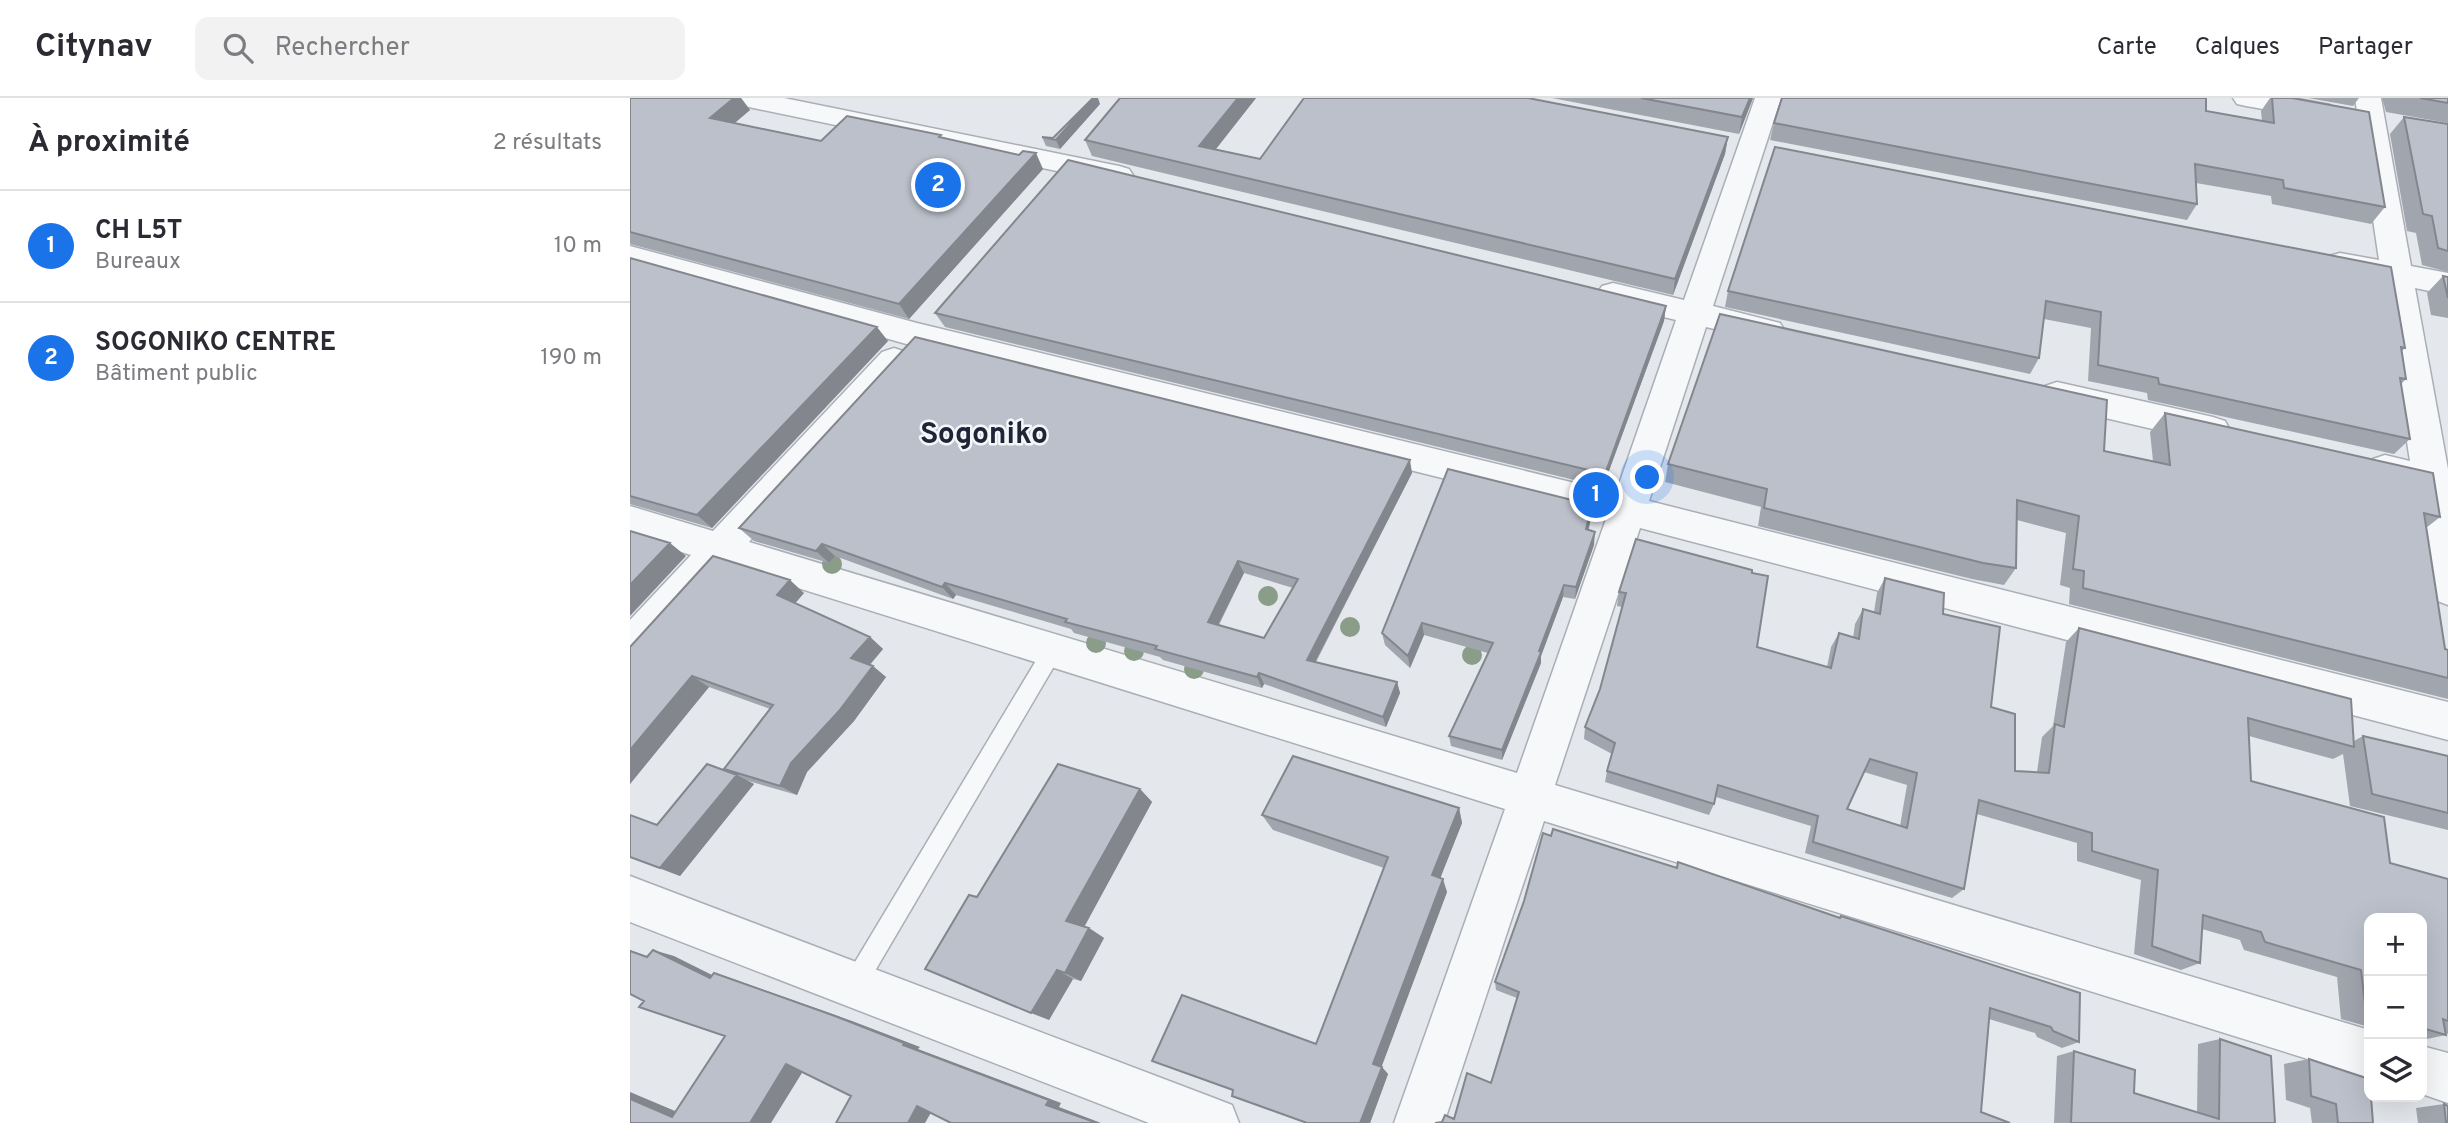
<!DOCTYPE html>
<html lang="fr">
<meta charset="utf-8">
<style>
:root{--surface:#fff;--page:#f2f2f3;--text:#2b2b33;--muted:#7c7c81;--line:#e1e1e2;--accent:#1a73e8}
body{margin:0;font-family:Overpass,sans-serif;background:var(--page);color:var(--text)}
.controls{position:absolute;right:21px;bottom:21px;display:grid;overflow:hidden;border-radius:14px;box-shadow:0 7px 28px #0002}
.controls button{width:63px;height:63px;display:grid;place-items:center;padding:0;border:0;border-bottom:2px solid var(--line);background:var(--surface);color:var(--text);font:35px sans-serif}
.you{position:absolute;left:1018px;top:380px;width:24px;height:24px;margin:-18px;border:5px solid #fff;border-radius:50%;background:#1a73e8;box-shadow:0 0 0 10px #1a73e833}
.badge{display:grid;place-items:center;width:46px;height:46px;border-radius:50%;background:var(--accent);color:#fff;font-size:23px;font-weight:700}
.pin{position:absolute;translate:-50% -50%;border:4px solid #fff;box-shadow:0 2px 7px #0006}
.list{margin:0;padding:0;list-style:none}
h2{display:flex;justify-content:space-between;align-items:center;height:91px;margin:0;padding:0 28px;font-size:30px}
h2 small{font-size:23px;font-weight:400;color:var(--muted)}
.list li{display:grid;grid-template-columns:46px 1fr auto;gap:21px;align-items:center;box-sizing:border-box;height:112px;padding:0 28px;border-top:2px solid var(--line)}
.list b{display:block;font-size:26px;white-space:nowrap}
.list p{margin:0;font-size:23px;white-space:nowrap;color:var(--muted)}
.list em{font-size:23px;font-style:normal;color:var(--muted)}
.icon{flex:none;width:38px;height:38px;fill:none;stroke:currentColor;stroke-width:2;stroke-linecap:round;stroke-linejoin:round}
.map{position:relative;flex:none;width:1818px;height:1025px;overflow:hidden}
header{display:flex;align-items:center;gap:42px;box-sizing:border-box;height:98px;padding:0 35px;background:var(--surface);border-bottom:2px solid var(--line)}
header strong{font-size:33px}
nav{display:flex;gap:38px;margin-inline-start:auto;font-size:24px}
.search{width:490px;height:63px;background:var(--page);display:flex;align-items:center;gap:18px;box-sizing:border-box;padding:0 24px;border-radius:14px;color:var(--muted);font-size:26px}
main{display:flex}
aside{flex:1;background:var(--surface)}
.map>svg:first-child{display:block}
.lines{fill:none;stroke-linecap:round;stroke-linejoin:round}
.service-casing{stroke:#a9aeb7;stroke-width:3}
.minor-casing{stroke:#a9aeb7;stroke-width:3}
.service{fill:#f7f8fa;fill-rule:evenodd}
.minor{fill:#f7f8fa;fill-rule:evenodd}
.tree{fill:#899d89}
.wall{fill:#a1a5ae;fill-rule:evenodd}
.shaded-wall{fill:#83868d}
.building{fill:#bbc0ca;stroke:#83868d;stroke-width:2;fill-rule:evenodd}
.labels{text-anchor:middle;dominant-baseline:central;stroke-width:5;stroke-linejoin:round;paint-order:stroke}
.district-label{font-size:30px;font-weight:bold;fill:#1d2536;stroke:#f4f6f9}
</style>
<header>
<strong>Citynav</strong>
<div class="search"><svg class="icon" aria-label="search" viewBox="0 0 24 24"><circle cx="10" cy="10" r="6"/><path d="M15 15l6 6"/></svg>Rechercher</div>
<nav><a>Carte</a><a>Calques</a><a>Partager</a></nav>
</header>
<main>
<aside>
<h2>À proximité<small>2 résultats</small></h2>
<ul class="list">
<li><span class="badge">1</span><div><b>CH L5T</b><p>Bureaux</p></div><em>10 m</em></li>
<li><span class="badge">2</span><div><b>SOGONIKO CENTRE</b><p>Bâtiment public</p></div><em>190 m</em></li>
</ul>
</aside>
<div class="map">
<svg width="1818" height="1025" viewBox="0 0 1818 1025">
<rect width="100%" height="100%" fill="#e4e7ec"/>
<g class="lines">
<defs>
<path id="service" d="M 423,543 L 430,546 L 433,552 L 430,558 L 232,895 L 224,899 L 216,895 L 212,887 L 216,879 L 416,546 Z"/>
<path id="minor" d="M 101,0 L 154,0 L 489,68 L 499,71 L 503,77 L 499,83 L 489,86 L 114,8 L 105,6 Z
M 1125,0 L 1151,0 L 1083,208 L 1150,225 L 1155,233 L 1150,241 L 1139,244 L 1076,229 L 1019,403 L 1818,604 L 1818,642 L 1010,430 L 925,687 L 1739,932 L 1739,980 L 914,723 L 814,1025 L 764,1025 L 875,711 L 98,468 L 14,561 L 0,566 L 0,522 L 61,457 L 0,438 L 0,408 L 83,433 L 252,254 L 264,250 L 276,254 L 280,262 L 276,270 L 119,444 L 887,675 L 976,421 L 287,249 L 0,168 L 0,148 L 287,225 L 986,395 L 1046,222 L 972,204 L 967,196 L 972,188 L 983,185 L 1054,202 Z
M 1603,0 L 1662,0 L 1700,7 L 1704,13 L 1700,19 L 1690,21 L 1616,8 L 1607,6 Z
M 1725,0 L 1751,0 L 1781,168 L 1818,175 L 1818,197 L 1785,190 L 1818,371 L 1818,507 L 1805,502 L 1799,491 L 1784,391 L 1743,381 L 1737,371 L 1743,361 L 1755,357 L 1780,363 L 1752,184 L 1699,172 L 1695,165 L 1699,158 L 1710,155 L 1749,162 Z
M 1427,284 L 1583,319 L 1595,323 L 1600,332 L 1595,341 L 1583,345 L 1415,306 L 1410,297 L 1415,288 Z
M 0,778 L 584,1000 L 602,1007 L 609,1025 L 519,1025 L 0,824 Z
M 1792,948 L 1818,955 L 1818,1005 L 1792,996 Z"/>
</defs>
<use href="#service" class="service-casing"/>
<use href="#minor" class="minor-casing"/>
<use href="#service" class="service"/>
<use href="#minor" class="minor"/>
</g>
<g class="tree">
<circle cx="202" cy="466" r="10"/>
<circle cx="638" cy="498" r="10"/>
<circle cx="720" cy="529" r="10"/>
<circle cx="466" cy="545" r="10"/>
<circle cx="504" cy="553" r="10"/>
<circle cx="842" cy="557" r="10"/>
<circle cx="564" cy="571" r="10"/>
</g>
<path class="wall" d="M 0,0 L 111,0 L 120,12 L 104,25 L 191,43 L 313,39 L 413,71 L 279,221 L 0,146 Z
M 490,0 L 626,0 L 585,52 L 630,61 L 1098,39 L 1095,56 L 1043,197 L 462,58 L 455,42 Z
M 922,0 L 1123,0 L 1109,36 Z
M 1640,0 L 1662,0 L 1755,109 L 1741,126 L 1642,106 L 1641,98 L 1566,85 L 1567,106 L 1557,122 L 1140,42 L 1144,25 L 1576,13 L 1632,23 L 1631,13 Z
M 1678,0 L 1729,0 L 1723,8 Z
M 1752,0 L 1818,0 L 1818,25 L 1756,14 Z
M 470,6 L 430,51 L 416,48 L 412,39 L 423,40 Z
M 1774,19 L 1818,26 L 1818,174 L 1792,167 L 1786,135 L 1777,133 L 1760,36 Z
M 1145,49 L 1775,250 L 1772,253 L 1776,281 L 1771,286 L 1780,341 L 1764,356 L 1518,302 L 1517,295 L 1458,283 L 1461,230 L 1414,221 L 1409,260 L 1400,276 L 1095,209 L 1098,193 Z
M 0,160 L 258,243 L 82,430 L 0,406 Z
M 1813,178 L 1818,179 L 1818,220 L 1801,217 L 1797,195 Z
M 1036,208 L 1034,223 L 973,389 L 315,229 L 305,215 Z
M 1535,315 L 1810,419 L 1796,430 L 1815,551 L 1818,552 L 1818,601 L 1439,506 L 1440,490 L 1430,487 L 1436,435 L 1387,422 L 1386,470 L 1374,487 L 1342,481 L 1128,428 L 1131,409 L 1035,384 L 1038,366 L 1474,353 L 1523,363 L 1520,334 Z
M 782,375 L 686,564 L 767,584 L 770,595 L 756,629 L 634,586 L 632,590 L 533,562 L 530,559 L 444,535 L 441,531 L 326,497 L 323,501 L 205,458 L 199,465 L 124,443 L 109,430 ZM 614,475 L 663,490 L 634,540 L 589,527 Z
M 962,407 L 961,420 L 958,432 L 964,447 L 945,501 L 933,499 L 911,558 L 911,565 L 872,662 L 821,648 L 819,638 L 858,555 L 794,537 L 780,570 L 755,547 L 752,535 Z
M 1122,475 L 1127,549 L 1197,569 L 1201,549 L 1209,535 L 1223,540 L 1225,526 L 1233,511 L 1244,514 L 1247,495 L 1255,480 L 1313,516 L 1361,609 L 1385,673 L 1407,674 L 1412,639 L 1423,628 L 1436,544 L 1449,530 L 1724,643 L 1733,638 L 1818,658 L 1818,732 L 1720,708 L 1713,656 L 1703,661 L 1619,638 L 1621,683 L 1760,765 L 1818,781 L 1818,936 L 1815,935 L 1816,937 L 1792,942 L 1792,820 L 1739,820 L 1739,929 L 1711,921 L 1707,879 L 1614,852 L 1610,842 L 1572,831 L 1570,865 L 1551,872 L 1504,856 L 1511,782 L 1447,763 L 1447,745 L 1347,716 L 1334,791 L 1322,800 L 1175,755 L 1181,728 L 1086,699 L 1084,706 L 1079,717 L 975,684 L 977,673 L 982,656 L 954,641 L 955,629 L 970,591 L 992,509 L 987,508 L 989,494 ZM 1234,674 L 1277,687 L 1270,728 L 1217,711 Z
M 174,495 L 165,505 L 240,539 L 253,551 L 240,567 L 256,579 L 224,623 L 177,674 L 167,697 L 115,682 L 124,686 L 50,778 L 1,760 L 0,717 L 27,727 L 101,675 L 94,671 L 140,611 L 79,589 L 0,686 L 0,549 Z
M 510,691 L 522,704 L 454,829 L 459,830 L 474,840 L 451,883 L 443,881 L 419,922 L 347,799 Z
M 829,710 L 832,725 L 810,780 L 817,794 L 751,969 L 758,976 L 740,1025 L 676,1025 L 602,998 L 603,992 L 522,963 L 686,946 L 754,770 L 643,732 L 632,717 Z
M 921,738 L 1046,769 L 1048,764 L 1209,820 L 1211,818 L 1449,944 L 1432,950 L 1407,939 L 1405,935 L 1359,921 L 812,1024 L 824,1021 L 861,985 L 887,900 L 866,892 L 865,884 Z
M 1590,941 L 1645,1025 L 1424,1025 L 1427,958 L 1444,953 L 1504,995 L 1567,1015 L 1568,946 Z
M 1679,961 L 1743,1025 L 1682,1025 L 1680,1010 L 1656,1002 L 1654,966 Z
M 1814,1006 L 1818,1025 L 1788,1025 L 1786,1010 Z"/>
<path class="shaded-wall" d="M 104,0 L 111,0 L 120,12 L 92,36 L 80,20 Z
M 463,0 L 468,0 L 470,6 L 430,51 L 426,42 Z
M 608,0 L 626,0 L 575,65 L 569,48 Z
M 1120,0 L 1123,0 L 1109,36 L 1112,19 Z
M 1098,39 L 1095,56 L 1043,197 L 1045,181 Z
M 406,55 L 413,71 L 279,221 L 269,206 Z
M 1036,208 L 1034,223 L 973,389 L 975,376 Z
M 247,229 L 258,243 L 82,430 L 67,417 Z
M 780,362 L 782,375 L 681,572 L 677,562 Z
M 962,407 L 961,420 L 956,444 L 956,431 Z
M 965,434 L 964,447 L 945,501 L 946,489 Z
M 40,445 L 56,458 L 0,518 L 0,487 Z
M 192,446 L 205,458 L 199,465 L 186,453 Z
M 608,463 L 614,475 L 584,535 L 578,524 Z
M 160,482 L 174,495 L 162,509 L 147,497 Z
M 315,485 L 326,497 L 323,501 L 312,489 Z
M 934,487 L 933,499 L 911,558 L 911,565 L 872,662 L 872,652 Z
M 792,525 L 794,537 L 780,570 L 778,558 Z
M 240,539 L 253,551 L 235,572 L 221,560 Z
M 243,568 L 256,579 L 224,623 L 177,674 L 167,697 L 150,688 L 161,665 Z
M 629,575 L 634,586 L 632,590 L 627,579 Z
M 62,578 L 79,589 L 0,686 L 0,652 Z
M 767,584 L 770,595 L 756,629 L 753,619 Z
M 107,677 L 124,686 L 50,778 L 30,770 Z
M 510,691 L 522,704 L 452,833 L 436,823 Z
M 829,710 L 832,725 L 806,791 L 802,777 Z
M 813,781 L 817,794 L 750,973 L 743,966 Z
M 459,830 L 474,840 L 451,883 L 435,875 Z
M 0,852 L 38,866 L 17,859 L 0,853 Z
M 23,852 L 44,858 L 100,886 L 80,880 Z
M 427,872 L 443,881 L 419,922 L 401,915 Z
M 84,875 L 103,881 L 222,923 L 290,949 L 288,951 L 431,1005 L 429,1009 L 471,1025 L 467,1025 L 416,1007 L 273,947 Z
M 156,966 L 175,970 L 141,1025 L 120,1025 Z
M 752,969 L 758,976 L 740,1025 L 730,1025 Z
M 0,994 L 64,1021 L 42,1019 L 0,1001 Z
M 287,1008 L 303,1011 L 295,1025 L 278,1025 Z"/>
<path class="building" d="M 0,0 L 104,0 L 80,20 L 191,43 L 217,18 L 311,37 L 309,39 L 389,57 L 393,53 L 406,55 L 269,206 L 0,134 Z
M 463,0 L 426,42 L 412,39 L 423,40 Z
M 490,0 L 608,0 L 569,48 L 630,61 L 674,0 L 898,0 L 1098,39 L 1045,181 L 455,42 Z
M 1011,0 L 1120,0 L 1112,19 Z
M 1152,0 L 1576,0 L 1576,13 L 1644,25 L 1642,0 L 1662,0 L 1739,14 L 1755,109 L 1654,90 L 1653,82 L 1565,66 L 1567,106 L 1144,25 Z
M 1790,0 L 1818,0 L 1818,5 Z
M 1774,19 L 1818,26 L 1818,153 L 1808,150 L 1802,118 L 1793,116 Z
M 1145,49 L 1761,169 L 1775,250 L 1771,249 L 1776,281 L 1770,280 L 1780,341 L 1529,286 L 1528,280 L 1468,267 L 1471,214 L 1416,203 L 1409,260 L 1098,193 Z
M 438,62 L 1036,208 L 975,376 L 305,215 Z
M 0,160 L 247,229 L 67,417 L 0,398 Z
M 1813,178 L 1818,179 L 1818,200 Z
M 1090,216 L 1477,302 L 1474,353 L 1540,367 L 1535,315 L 1803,375 L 1810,419 L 1794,415 L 1815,551 L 1818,552 L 1818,580 L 1453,490 L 1454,473 L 1443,471 L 1449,418 L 1387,402 L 1386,470 L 1353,465 L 1134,410 L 1137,391 L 1038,366 Z
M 285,239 L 780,362 L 677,562 L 767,584 L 753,619 L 629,575 L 627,579 L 525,551 L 527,548 L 435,524 L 437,521 L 315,485 L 312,489 L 192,446 L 186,453 L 109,430 ZM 608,463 L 668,481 L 634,540 L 578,524 Z
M 818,371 L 962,407 L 956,431 L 965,434 L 946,489 L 934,487 L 909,553 L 911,554 L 872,652 L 819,638 L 863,545 L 792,525 L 778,558 L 752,535 Z
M 0,433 L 40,445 L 0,487 Z
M 1006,441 L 1122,472 L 1122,475 L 1138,478 L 1127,549 L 1201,570 L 1209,535 L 1229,541 L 1233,511 L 1250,516 L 1255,480 L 1314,495 L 1313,516 L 1370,529 L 1361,609 L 1385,616 L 1385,673 L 1419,675 L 1425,626 L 1434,629 L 1449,530 L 1721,601 L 1724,649 L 1618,620 L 1621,683 L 1754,719 L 1760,765 L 1818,781 L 1818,923 L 1813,921 L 1816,937 L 1792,930 L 1792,820 L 1739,820 L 1739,916 L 1736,915 L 1731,872 L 1635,844 L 1631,834 L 1573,817 L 1570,865 L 1522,848 L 1528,772 L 1462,753 L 1462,735 L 1349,702 L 1334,791 L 1183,744 L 1188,718 L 1088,687 L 1084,706 L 977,673 L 985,645 L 955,629 L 970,591 L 996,495 L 989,494 ZM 1240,661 L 1287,675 L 1277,730 L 1217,711 Z
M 83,458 L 160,482 L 147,497 L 240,539 L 221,560 L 243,568 L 209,613 L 161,665 L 150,688 L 94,671 L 143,607 L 62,578 L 0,652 L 0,549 Z
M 1733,638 L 1818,658 L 1818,715 L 1742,696 Z
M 663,658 L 829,710 L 802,777 L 813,781 L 743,966 L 752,969 L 730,1025 L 677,1025 L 602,998 L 603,992 L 522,963 L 552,897 L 686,946 L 758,759 L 632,717 Z
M 77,666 L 107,677 L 30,770 L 0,759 L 0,717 L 27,727 Z
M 428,666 L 510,691 L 436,823 L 459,830 L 435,875 L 427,872 L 401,915 L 295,871 L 339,797 L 347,799 Z
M 923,731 L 1047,770 L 1048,764 L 1210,820 L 1211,818 L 1450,895 L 1449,944 L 1423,933 L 1421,929 L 1360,910 L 1351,1014 L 1380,1025 L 805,1025 L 812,1024 L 815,1017 L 824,1021 L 837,975 L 861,985 L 889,894 L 865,884 L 894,803 L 913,735 L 921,738 Z
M 23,852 L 80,880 L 84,875 L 205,918 L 274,945 L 273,947 L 419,1002 L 416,1007 L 467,1025 L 321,1025 L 287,1008 L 278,1025 L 206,1025 L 221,998 L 156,966 L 120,1025 L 0,1025 L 0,1001 L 42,1019 L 95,938 L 9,909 L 14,903 L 0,896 L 0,853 L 17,859 Z
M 1590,941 L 1641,958 L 1645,1025 L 1441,1025 L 1444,953 L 1505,972 L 1504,995 L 1589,1021 Z
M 1679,961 L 1739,981 L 1739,999 L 1741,999 L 1743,1025 L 1708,1025 L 1706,1006 L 1681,998 Z
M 1814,1006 L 1818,1008 L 1818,1025 L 1816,1025 Z"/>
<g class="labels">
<g class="district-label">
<text x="354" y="337">Sogoniko</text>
</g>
</g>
</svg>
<div class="controls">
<button>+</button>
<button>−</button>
<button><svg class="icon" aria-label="layers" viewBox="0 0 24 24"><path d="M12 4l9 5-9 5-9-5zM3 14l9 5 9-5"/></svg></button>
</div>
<div class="you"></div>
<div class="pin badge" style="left:966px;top:397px">1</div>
<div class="pin badge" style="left:308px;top:87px">2</div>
</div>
</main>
